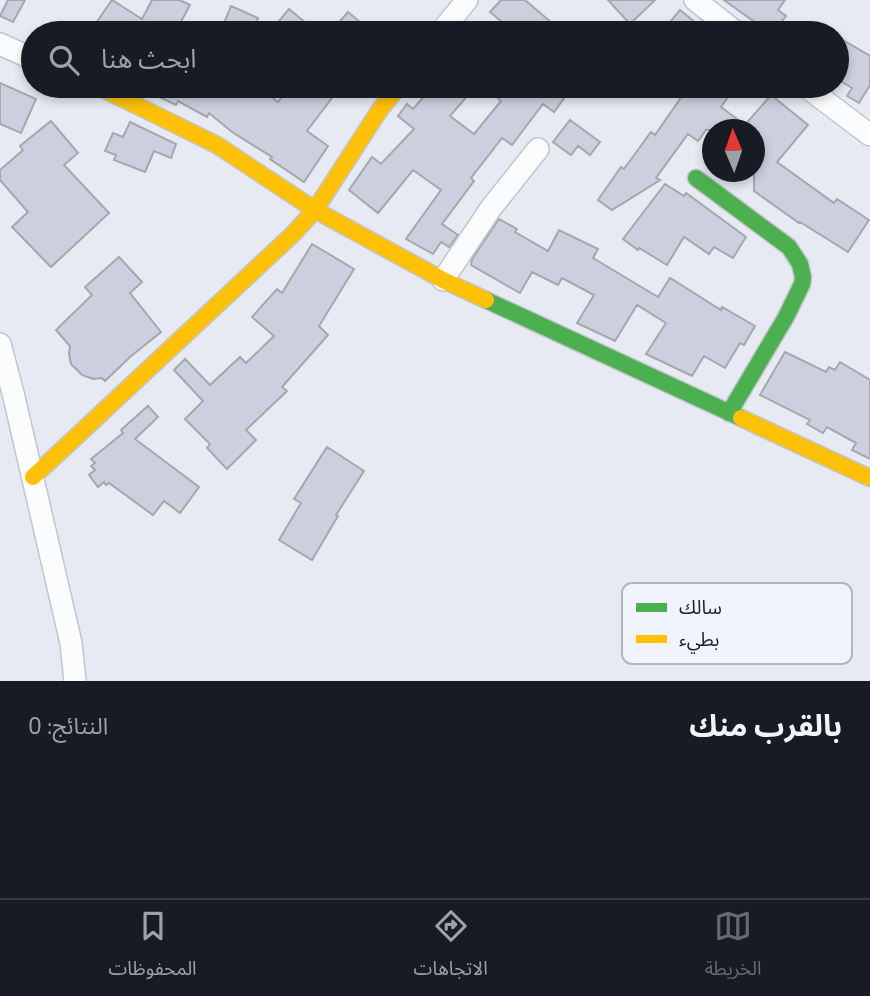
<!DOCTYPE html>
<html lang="ar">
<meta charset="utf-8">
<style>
:root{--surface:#171b24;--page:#242831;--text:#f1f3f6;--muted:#9ea1a6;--line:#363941;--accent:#66696f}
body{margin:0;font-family:"Exo 2","Noto Sans Arabic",sans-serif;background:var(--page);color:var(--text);direction:rtl}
.compass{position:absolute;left:702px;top:119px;width:63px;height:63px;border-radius:50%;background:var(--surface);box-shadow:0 4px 10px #0003;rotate:358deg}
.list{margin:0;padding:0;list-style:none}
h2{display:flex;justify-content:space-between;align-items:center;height:91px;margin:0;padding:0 28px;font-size:30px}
h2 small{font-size:23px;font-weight:400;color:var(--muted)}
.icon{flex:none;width:38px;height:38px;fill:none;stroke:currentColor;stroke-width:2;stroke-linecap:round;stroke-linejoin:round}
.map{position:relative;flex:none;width:870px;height:681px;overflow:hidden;direction:ltr}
.search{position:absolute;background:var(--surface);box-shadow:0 4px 10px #0003;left:21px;right:21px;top:21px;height:77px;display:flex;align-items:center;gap:18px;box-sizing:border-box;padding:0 24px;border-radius:38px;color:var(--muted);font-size:26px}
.sheet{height:217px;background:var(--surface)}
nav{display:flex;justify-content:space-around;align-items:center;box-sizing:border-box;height:98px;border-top:2px solid var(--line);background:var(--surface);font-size:19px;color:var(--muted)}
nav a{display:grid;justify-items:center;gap:4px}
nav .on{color:var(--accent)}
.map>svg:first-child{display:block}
.building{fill:#ccd0de;stroke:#a5a7ad;stroke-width:2}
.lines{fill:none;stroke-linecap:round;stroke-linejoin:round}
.street-casing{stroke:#c2c5cb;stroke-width:24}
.fast-casing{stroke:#c2c5cb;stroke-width:19}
.slow-casing{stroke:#c2c5cb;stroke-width:19}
.street{stroke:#fbfcfd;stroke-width:21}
.fast{stroke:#4caf50;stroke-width:16}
.slow{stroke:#ffc107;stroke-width:16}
.key{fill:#f1f4fe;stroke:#b3b5be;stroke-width:2}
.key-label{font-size:19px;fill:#212329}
</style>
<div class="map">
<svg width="870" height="681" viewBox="0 0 870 681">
<rect width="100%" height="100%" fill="#e7eaf2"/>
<path class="building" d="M 8,0 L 25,0 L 13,22 L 0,16 Z
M 112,0 L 142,19 L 152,0 L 180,0 L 190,5 L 175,33 L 89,33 Z
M 501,0 L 525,0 L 552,23 L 543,33 L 515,33 L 490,12 Z
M 608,0 L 655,0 L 630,24 Z
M 724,0 L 785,0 L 778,10 L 786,16 L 773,33 L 770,33 Z
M 231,6 L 258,18 L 251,33 L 220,33 Z
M 289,9 L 318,33 L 269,33 Z
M 680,10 L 708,33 L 661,33 Z
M 348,12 L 373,33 L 330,33 Z
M 843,40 L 870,56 L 870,85 L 859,103 L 847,96 L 852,88 L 837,79 L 837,50 Z
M 0,83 L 36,99 L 21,133 L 0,124 Z
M 136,86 L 258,86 L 278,102 L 290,86 L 341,86 L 307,131 L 328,146 L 304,182 L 270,159 L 272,157 L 232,132 L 209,113 L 207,117 L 178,101 L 176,105 Z
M 433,86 L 476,86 L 450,116 L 474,134 L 501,101 L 485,86 L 573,86 L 554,112 L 543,104 L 512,145 L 502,138 L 471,178 L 474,181 L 442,224 L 458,235 L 449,247 L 441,242 L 433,254 L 406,239 L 441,190 L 413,170 L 378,213 L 349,190 L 372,157 L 381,164 L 414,129 L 398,116 L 407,104 L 413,109 Z
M 689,86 L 736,86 L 721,107 L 745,125 L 771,95 L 808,125 L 777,162 L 834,203 L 837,199 L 869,220 L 848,252 L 800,222 L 799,223 L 754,191 L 754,130 L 706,130 L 698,141 L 688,134 L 656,178 L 660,180 L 612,210 L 598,200 L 621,167 L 624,169 L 651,132 L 655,135 Z
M 570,120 L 600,142 L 590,155 L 578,146 L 571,155 L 553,142 Z
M 51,121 L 78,153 L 64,165 L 109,213 L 51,267 L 12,227 L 28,212 L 0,180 L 0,170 L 23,150 L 20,146 Z
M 130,122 L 176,144 L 171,158 L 154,151 L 145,172 L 114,160 L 116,155 L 105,151 L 113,133 L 123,137 Z
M 665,184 L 684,196 L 686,193 L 746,237 L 733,258 L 714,247 L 709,254 L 684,237 L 667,265 L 639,248 L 638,250 L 623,239 Z
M 499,219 L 517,229 L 515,232 L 548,251 L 559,230 L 598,249 L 593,258 L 658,297 L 670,278 L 721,310 L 722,307 L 755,326 L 744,345 L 740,343 L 725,368 L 704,356 L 692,376 L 646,354 L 666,323 L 637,305 L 615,341 L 577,323 L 594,295 L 562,278 L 558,285 L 532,272 L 520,293 L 471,265 L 472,259 Z
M 312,244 L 354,269 L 319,326 L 328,335 L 282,387 L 287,391 L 246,430 L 256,440 L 227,469 L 207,448 L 210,444 L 185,419 L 203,401 L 174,370 L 185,359 L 210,385 L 240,357 L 246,363 L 274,336 L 252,317 L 277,289 L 282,293 Z
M 119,257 L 142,282 L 130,293 L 161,332 L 130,357 L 105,381 L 102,378 L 93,379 L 82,375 L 71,364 L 69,354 L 70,346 L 56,330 L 92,295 L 85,287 Z
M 785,352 L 826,372 L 829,367 L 835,370 L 840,362 L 870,380 L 870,459 L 852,450 L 856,443 L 827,427 L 823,433 L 807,424 L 810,420 L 760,395 Z
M 148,406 L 158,417 L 135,439 L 199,487 L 180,513 L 164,501 L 153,515 L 109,483 L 106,485 L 104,482 L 98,487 L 89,475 L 95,470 L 91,466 L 95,463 L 91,459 L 123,433 L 121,430 Z
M 327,447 L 364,471 L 336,515 L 338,516 L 312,560 L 279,540 L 301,503 L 294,499 Z"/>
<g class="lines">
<defs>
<path id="street" d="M 695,0 L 737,33
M 440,33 L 467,0
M 0,44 L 33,59
M 805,86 L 870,135
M 443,280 L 491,208 L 538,149
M 0,344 L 13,393 L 71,643 L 75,681"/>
<path id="fast" d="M 696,178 L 789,247 L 800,264 L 803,277 L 802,284 L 786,317 L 729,413
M 486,300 L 741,418"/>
<path id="slow" d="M 97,86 L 217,145 L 315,210 L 443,280 L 486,300
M 741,418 L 870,478
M 33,477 L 293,234 L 315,210 L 379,111 L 399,86"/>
</defs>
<use href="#street" class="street-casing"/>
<use href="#fast" class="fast-casing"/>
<use href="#slow" class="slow-casing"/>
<use href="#street" class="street"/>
<use href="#fast" class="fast"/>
<use href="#slow" class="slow"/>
</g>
<rect x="622" y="583" width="230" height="81" rx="10" class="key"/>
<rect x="636" y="603" width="31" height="9" fill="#4caf50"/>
<rect x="636" y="635" width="31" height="8" fill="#ffc107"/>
<g class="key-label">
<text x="679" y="614">سالك</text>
<text x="679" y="646">بطيء</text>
</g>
</svg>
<svg class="compass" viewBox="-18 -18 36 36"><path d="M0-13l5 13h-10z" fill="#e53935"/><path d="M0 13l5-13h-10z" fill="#9ea1a6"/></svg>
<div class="search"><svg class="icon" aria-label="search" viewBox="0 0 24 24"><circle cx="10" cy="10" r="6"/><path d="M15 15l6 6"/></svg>ابحث هنا</div>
</div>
<section class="sheet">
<h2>بالقرب منك<small>النتائج: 0</small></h2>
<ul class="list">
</ul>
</section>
<nav>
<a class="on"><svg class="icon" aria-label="map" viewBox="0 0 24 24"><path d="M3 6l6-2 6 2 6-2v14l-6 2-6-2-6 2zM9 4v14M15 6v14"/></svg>الخريطة</a>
<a><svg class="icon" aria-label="directions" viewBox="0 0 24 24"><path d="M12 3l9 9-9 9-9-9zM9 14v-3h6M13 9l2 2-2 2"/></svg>الاتجاهات</a>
<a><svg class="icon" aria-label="saved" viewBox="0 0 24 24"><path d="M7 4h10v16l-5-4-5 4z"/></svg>المحفوظات</a>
</nav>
